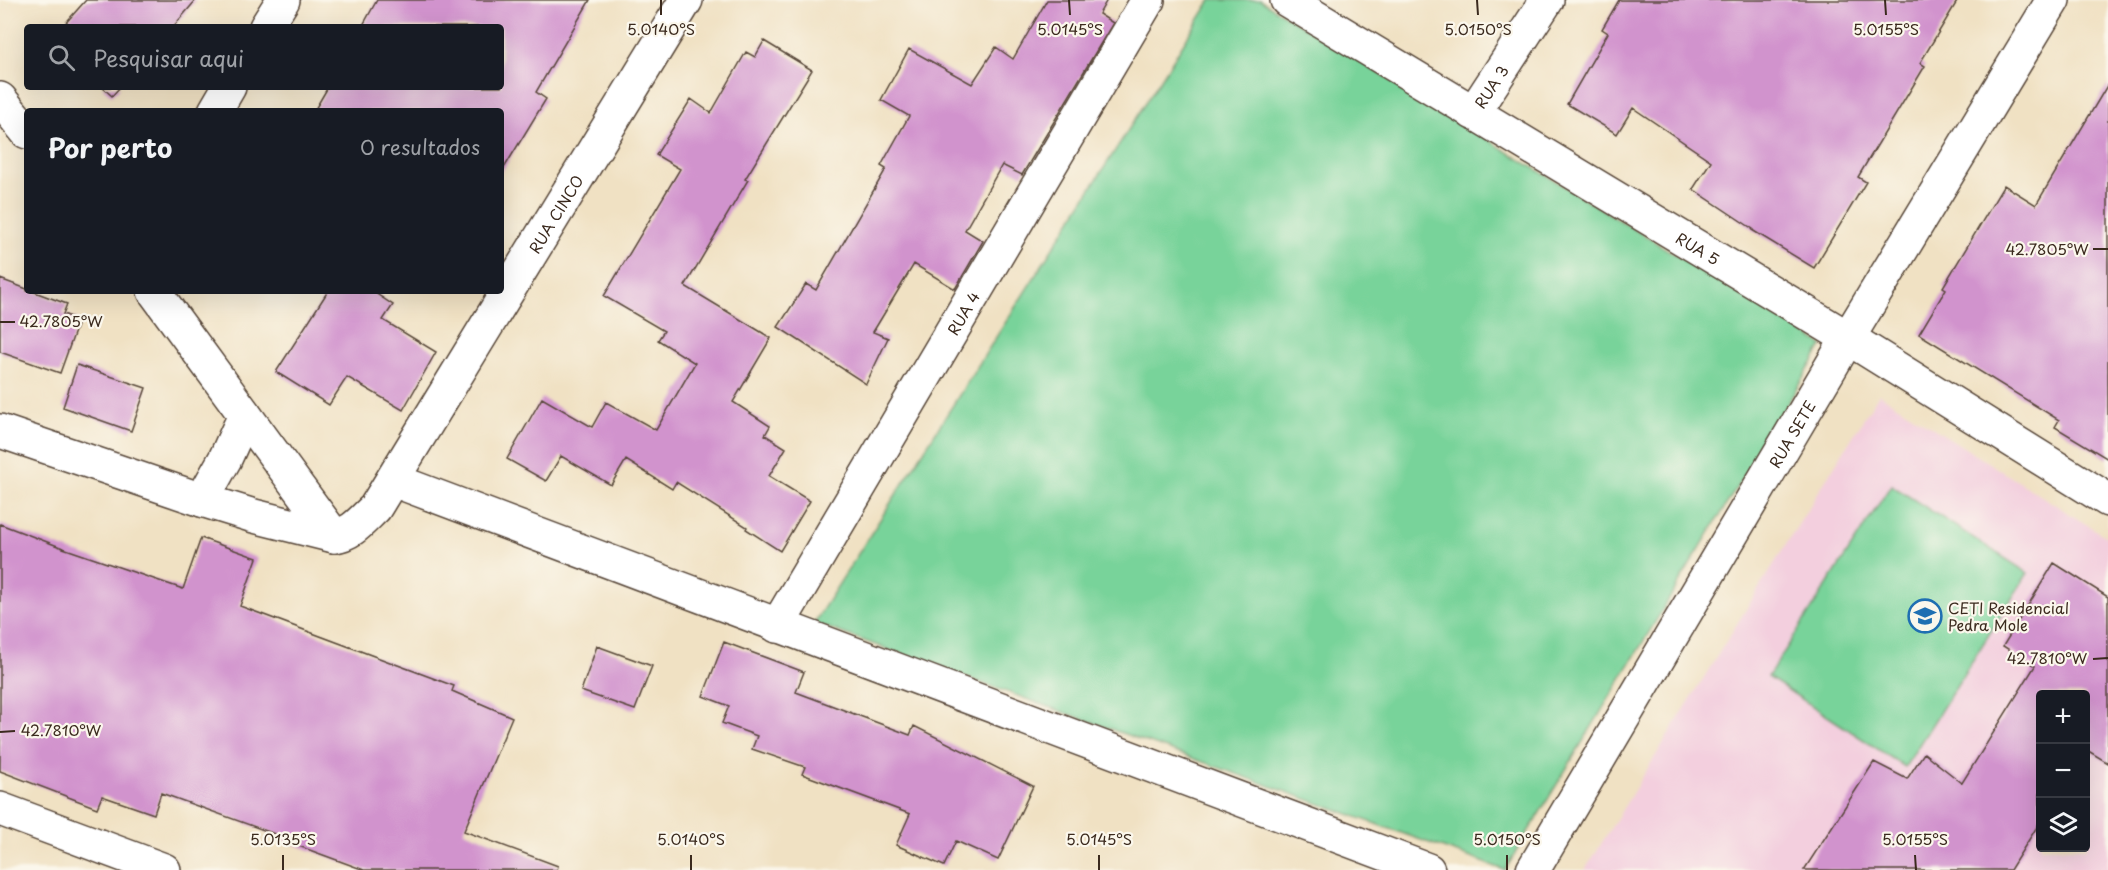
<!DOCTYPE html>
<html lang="pt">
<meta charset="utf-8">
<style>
:root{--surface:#171b24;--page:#242831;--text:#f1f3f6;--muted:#9ea1a6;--line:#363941}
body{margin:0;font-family:"Playpen Sans",sans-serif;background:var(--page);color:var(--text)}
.controls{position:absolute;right:18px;bottom:18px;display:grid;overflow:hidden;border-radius:6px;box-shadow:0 6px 24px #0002}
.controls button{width:54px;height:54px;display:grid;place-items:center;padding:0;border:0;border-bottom:2px solid var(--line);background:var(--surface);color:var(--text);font:30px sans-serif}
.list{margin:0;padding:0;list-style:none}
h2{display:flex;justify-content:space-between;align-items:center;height:78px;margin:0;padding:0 24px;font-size:26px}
h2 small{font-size:20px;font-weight:400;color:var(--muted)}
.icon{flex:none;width:33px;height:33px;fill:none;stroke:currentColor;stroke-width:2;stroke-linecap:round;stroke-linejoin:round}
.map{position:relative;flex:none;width:2108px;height:870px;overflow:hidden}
.search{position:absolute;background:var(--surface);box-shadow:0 6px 24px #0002;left:24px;top:24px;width:480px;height:66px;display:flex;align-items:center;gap:15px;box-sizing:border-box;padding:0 21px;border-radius:6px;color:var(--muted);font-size:22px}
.panel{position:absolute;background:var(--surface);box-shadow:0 6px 24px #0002;left:24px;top:108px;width:480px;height:186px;border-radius:6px}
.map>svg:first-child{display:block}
.built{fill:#f3cfde;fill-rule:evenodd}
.green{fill:#78d39a;stroke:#5a7e5c;stroke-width:1.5}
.building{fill:#d193cd}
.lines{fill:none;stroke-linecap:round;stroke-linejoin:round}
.minor-casing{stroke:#564537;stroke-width:36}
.minor{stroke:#fff;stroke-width:33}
.ticks{fill:none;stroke:#3b2a1e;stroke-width:2}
.labels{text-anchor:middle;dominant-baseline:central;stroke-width:4.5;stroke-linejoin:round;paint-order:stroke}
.street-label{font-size:15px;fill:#3b2a1e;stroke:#fbf7ec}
.poi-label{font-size:15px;fill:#3b2a1e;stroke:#fbf7ec;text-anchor:start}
.ticks-label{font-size:15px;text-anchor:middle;fill:#3b2a1e;stroke:#fbf7ec;stroke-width:4.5;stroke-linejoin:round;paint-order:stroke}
</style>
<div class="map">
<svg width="2108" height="870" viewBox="0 0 2108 870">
<rect width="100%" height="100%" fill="#fbf7ec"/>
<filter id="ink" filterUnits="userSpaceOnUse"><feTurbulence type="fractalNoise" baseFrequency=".0167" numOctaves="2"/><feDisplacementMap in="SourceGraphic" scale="12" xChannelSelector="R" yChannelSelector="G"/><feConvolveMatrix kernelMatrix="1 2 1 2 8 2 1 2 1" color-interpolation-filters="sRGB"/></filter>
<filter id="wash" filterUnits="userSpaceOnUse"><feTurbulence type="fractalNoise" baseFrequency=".008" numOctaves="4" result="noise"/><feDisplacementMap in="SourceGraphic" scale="24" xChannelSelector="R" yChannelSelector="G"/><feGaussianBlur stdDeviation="1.35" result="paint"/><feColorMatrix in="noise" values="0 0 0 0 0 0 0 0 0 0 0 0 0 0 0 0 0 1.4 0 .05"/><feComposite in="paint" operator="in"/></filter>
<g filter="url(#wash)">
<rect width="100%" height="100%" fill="#f0e1c3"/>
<path class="built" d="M 1879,394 L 2108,538 L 2108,870 L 1585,870 ZM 2040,694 L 2086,694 L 2086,848 L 2040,848 Z"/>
<path class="green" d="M 1211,0 L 1260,0 L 1823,345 L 1505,870 L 814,623 Z
M 1891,485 L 2028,573 L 1905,767 L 1768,677 Z"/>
<g id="blocks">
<path class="building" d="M 86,0 L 196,0 L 173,27 L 62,27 Z
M 377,0 L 590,0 L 536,92 L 546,99 L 501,173 L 501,111 L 314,111 L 328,87 L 501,87 L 501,27 L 362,27 Z
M 1047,0 L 1107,0 L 1099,14 L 1113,23 L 1022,175 L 1002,165 L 965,230 L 983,241 L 955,289 L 914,264 L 873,332 L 888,338 L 866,384 L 778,327 L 806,284 L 816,290 L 886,169 L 881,166 L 909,116 L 881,100 L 909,49 L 972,84 L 996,47 L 1013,59 Z
M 1619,0 L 1958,0 L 1920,63 L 1925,66 L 1858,177 L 1866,182 L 1814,268 L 1752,230 L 1753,229 L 1693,189 L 1711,161 L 1633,108 L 1617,134 L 1567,104 L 1608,33 L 1602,29 Z
M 764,41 L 812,70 L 745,179 L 748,180 L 685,286 L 771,338 L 733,402 L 770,426 L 765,435 L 786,448 L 769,476 L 810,501 L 780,551 L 746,529 L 747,527 L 676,482 L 672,489 L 626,460 L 611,485 L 561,456 L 546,481 L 507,459 L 542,398 L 592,427 L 606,402 L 656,430 L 695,363 L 658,340 L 664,331 L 604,296 L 680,169 L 656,155 L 691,99 L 711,113 L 746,52 L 755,57 Z
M 2108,84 L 2108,459 L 2055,427 L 2059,420 L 1919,334 L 1946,289 L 1943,287 L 2004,185 L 2036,205 Z
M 102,87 L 120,87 L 112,96 Z
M 0,279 L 27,289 L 27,291 L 32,291 L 67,304 L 63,314 L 79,320 L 60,373 L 0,352 Z
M 328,291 L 372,291 L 393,305 L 383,320 L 436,352 L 403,410 L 347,377 L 329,405 L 276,372 Z
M 77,365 L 146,388 L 131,431 L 63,407 Z
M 0,524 L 63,548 L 183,589 L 201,538 L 257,558 L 240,606 L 454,686 L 452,691 L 512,717 L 464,831 L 558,866 L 557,870 L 364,870 L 285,841 L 286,838 L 161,793 L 154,814 L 102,796 L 97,808 L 0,771 Z
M 2054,563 L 2108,597 L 2108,763 L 2085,749 L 2085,694 L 2040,694 L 2040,822 L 2010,870 L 1804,870 L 1874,762 L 1907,779 L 1924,753 L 1962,783 L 2035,666 L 2003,646 Z
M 724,642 L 804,672 L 796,692 L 910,735 L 914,726 L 1033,786 L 998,860 L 956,841 L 944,866 L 896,845 L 910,814 L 802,774 L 805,767 L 752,749 L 757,736 L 722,723 L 729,706 L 703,696 Z
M 597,646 L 652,666 L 635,710 L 581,691 Z"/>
</g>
</g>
<g filter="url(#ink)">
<use href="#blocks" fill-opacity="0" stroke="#564537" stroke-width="1.5"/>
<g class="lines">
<defs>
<g id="minor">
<path id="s1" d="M 1287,0 L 1848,338 L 2108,500"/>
<path d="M 266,27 L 283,0"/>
<path d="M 0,99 L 27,132"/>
<path d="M 215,111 L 229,87"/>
<path id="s2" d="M 1473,113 L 1547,0"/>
<path d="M 154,291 L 334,536"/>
<path id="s3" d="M 0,431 L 202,500 L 254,516 L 334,536 C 352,534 362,520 375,508 L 686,0"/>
<path d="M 393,480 L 1428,870"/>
<path d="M 202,500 L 225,459 L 245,415"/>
<path id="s4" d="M 777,626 L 1148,0"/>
<path d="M 0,809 L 164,870"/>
<path id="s5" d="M 1533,870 L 1848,338 L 2053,0"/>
</g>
</defs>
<use href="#minor" class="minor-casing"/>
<use href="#minor" class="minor"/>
</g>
</g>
<path class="ticks" d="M 661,0 L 661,15M 1069,0 L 1070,15M 1477,0 L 1478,15M 1885,0 L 1886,15M 2093,249 L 2108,249M 0,322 L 15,322M 2093,659 L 2108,658M 0,732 L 15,731M 283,855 L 283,870M 691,855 L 691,870M 1099,855 L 1099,870M 1507,855 L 1507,870M 1915,855 L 1916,870"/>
<defs>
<symbol id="school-ring" viewBox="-11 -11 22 22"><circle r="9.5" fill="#fbf7ec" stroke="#1f6fb2" stroke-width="1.5"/><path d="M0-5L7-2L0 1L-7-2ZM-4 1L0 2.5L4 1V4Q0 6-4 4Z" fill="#1f6fb2"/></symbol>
</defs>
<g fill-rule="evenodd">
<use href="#school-ring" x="1906" y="597" width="38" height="38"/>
</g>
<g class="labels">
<g class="street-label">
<text stroke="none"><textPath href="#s2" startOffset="32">RUA 3</textPath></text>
<text stroke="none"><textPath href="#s3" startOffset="746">RUA CINCO</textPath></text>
<text stroke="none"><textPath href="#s1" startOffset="480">RUA 5</textPath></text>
<text stroke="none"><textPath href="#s4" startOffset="364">RUA 4</textPath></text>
<text stroke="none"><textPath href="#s5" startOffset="507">RUA SETE</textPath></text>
</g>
<g class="poi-label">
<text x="1948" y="607">CETI Residencial<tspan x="1948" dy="17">Pedra Mole</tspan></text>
</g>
</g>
<g class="ticks-label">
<text x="661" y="35">5.0140°S</text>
<text x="1070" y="35">5.0145°S</text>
<text x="1478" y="35">5.0150°S</text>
<text x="1886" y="35">5.0155°S</text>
<text x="2047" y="255">42.7805°W</text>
<text x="61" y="327">42.7805°W</text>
<text x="2047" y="664">42.7810°W</text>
<text x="61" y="736">42.7810°W</text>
<text x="283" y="845">5.0135°S</text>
<text x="691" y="845">5.0140°S</text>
<text x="1099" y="845">5.0145°S</text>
<text x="1507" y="845">5.0150°S</text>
<text x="1915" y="845">5.0155°S</text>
</g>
</svg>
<div class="controls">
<button>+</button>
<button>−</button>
<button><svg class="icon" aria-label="layers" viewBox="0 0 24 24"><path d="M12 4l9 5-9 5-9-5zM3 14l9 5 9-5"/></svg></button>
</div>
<div class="search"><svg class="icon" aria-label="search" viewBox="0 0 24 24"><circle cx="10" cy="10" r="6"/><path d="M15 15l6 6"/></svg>Pesquisar aqui</div>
<section class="panel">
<h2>Por perto<small>0 resultados</small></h2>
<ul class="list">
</ul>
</section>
</div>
